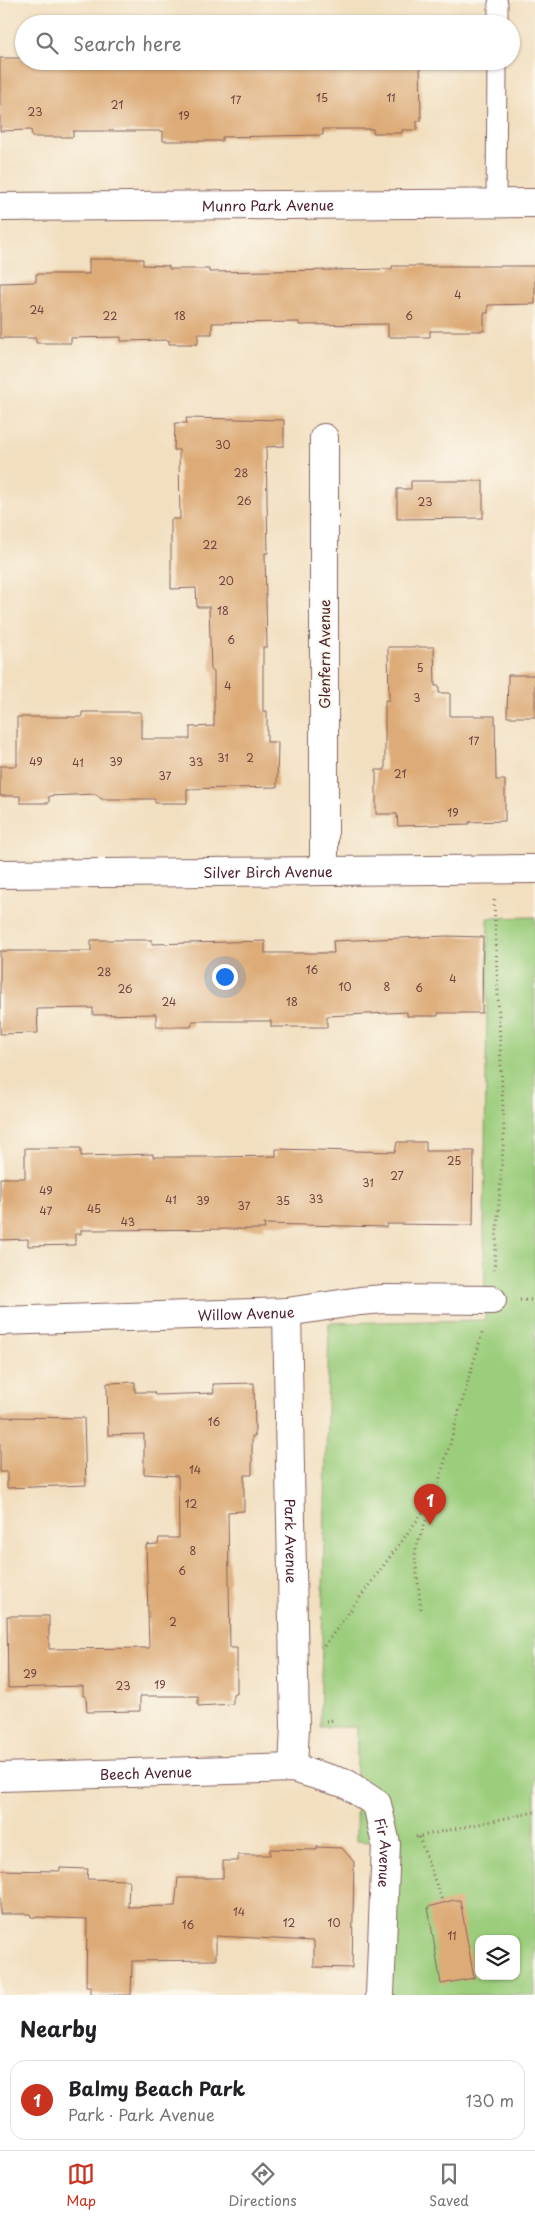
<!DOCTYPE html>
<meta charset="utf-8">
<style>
:root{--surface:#fff;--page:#f6f6f6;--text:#202124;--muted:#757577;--line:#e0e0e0;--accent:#c8321e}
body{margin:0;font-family:"Playpen Sans",sans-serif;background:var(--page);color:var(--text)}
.controls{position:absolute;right:15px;bottom:15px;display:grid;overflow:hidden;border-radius:10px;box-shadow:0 1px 4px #0004}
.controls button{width:45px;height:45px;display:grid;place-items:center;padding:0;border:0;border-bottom:1px solid var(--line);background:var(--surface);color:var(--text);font:25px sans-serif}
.you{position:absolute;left:224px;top:976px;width:18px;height:18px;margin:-12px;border:4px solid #fff;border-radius:50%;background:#1a73e8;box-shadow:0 0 0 8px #1a73e833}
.badge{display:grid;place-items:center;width:32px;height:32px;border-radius:50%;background:var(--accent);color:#fff;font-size:16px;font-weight:700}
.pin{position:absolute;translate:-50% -41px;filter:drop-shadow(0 1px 2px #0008)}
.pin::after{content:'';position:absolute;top:26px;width:18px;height:15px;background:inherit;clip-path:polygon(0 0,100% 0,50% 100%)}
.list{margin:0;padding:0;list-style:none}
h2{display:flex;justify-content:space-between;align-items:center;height:65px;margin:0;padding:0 20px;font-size:21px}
h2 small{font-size:16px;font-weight:400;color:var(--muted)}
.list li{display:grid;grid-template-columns:32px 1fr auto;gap:15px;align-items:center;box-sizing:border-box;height:80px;margin:0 10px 10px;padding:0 10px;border:1px solid var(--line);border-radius:15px}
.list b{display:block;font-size:19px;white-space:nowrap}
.list p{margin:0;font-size:16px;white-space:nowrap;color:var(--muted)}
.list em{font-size:16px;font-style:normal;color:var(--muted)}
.icon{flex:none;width:28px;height:28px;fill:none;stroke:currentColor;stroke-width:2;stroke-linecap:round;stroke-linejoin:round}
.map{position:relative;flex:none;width:535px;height:1995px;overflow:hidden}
.search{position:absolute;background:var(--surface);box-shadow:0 1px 4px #0004;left:15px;right:15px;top:15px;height:55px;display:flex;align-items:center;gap:12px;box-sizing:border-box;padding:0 18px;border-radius:28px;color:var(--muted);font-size:19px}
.sheet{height:155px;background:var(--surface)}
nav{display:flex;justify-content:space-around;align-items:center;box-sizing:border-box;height:70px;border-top:1px solid var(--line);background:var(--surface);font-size:14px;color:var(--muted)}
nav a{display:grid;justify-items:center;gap:2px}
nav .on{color:var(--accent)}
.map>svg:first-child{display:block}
.green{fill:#9bcd7c;stroke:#727654;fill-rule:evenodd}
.building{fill:#ddab77}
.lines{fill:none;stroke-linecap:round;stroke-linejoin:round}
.service-casing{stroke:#85625f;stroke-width:21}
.minor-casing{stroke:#85625f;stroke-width:30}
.path{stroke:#85625f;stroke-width:3;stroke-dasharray:1 4;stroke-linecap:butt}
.service{stroke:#fff;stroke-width:19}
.minor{stroke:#fff;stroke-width:28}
.labels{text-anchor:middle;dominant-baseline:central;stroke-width:4;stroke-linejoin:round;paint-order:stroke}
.number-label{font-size:11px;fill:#6f423e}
.street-label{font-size:14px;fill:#4a1f2b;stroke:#fbf7ec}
</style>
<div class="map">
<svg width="535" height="1995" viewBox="0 0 535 1995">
<rect width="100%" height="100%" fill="#fbf7ec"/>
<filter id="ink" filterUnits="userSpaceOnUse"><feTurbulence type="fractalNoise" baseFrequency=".02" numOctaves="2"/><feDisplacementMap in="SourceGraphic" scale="10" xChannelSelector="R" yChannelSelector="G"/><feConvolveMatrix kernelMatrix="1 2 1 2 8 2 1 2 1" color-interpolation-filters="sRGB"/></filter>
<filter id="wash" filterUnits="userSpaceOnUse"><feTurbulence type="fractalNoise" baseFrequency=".0096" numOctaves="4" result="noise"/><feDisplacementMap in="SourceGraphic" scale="20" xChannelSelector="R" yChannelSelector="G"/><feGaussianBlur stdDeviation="1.12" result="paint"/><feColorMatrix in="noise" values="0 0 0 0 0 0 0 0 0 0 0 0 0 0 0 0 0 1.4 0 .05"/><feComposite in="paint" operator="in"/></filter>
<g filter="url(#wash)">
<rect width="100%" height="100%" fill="#f2dfc0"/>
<path class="green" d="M 535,917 L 535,1995 L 384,1995 L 373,1842 L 356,1841 L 357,1727 L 320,1727 L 329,1323 L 485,1320 L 484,1228 L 488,918 ZM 479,1939 L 516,1939 L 516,1976 L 479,1976 Z"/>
<g id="blocks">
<path class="building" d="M 0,58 L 24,58 L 24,61 L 148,61 L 148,64 L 228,63 L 228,61 L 261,61 L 261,63 L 420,63 L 421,121 L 417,121 L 417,130 L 402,130 L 402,133 L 373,133 L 373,129 L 323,129 L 323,135 L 222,137 L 222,141 L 163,141 L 163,131 L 73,131 L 73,137 L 32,137 L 31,130 L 0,131 Z
M 89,259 L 143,259 L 143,265 L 169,266 L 169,269 L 209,269 L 209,272 L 392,269 L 392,266 L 535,266 L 535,304 L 488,305 L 488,313 L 484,313 L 484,331 L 430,331 L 430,337 L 388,337 L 388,324 L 299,325 L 299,322 L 212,323 L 212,334 L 198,334 L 198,344 L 169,344 L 169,340 L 121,341 L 121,337 L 71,338 L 71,343 L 36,343 L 36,338 L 0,338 L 0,283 L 36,282 L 36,274 L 89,274 Z
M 186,418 L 284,420 L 284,446 L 266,447 L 268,553 L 265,553 L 267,647 L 263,647 L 263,711 L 267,711 L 267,742 L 278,742 L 277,787 L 187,789 L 187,803 L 155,803 L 155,799 L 101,799 L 96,794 L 49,796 L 49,803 L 20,803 L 20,796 L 0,796 L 0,766 L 17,766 L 17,717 L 82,717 L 82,712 L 141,712 L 141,739 L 190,739 L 190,727 L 214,726 L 214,671 L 211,671 L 209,607 L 197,607 L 196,588 L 171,589 L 171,519 L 180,519 L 179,450 L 174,450 L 175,423 L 187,423 Z
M 411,481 L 483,481 L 483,518 L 397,519 L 397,489 L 411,489 Z
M 388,647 L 434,647 L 435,686 L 439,686 L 439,693 L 450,693 L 450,716 L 495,716 L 496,780 L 505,780 L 505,821 L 469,822 L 470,824 L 398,826 L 397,814 L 376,814 L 376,770 L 385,770 L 385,700 L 389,700 Z
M 508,675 L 535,675 L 535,717 L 507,717 Z
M 446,936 L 483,937 L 482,1013 L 438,1013 L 438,1016 L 407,1016 L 407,1012 L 327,1016 L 327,1027 L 271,1027 L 271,1021 L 193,1021 L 191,1027 L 156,1027 L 156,1014 L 93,1015 L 93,1008 L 37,1009 L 38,1033 L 0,1034 L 0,951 L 91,951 L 91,940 L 152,940 L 152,944 L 265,941 L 265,953 L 334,953 L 333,941 Z
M 397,1142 L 426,1142 L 426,1151 L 474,1151 L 473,1225 L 387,1224 L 387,1227 L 264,1224 L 265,1229 L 81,1230 L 81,1234 L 75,1234 L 75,1245 L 28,1246 L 28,1239 L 0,1240 L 0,1178 L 25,1178 L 25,1148 L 81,1148 L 81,1156 L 153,1154 L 153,1157 L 213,1157 L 276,1156 L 276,1149 L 395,1152 Z
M 135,1382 L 135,1392 L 154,1392 L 155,1395 L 214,1393 L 213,1384 L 254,1383 L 255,1436 L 252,1436 L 252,1475 L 244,1475 L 244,1511 L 228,1512 L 230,1648 L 237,1648 L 237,1694 L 233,1694 L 233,1704 L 198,1706 L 198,1696 L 140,1696 L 140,1711 L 87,1712 L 86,1696 L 83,1696 L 83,1686 L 8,1688 L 7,1616 L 49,1616 L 49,1649 L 149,1648 L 146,1545 L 158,1544 L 159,1538 L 179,1538 L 178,1476 L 144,1474 L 144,1434 L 108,1435 L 107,1383 Z
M 0,1417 L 84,1418 L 86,1485 L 7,1488 L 7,1472 L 0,1472 Z
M 317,1847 L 342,1848 L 354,1862 L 352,1968 L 314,1967 L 314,1941 L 216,1936 L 216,1960 L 132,1961 L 131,1995 L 91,1995 L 91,1987 L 86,1987 L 87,1919 L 31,1917 L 30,1914 L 0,1914 L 0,1870 L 60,1871 L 60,1868 L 88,1869 L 87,1879 L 129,1880 L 128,1907 L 175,1906 L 178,1878 L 223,1878 L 223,1861 L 238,1861 L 238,1855 L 270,1855 L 270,1849 L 317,1850 Z
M 454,1900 L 460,1900 L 474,1978 L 441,1984 L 428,1907 Z"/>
</g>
</g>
<g filter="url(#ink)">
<use href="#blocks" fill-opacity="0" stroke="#85625f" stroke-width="1"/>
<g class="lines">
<defs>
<path id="service" d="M 498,24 L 498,3
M 496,203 L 497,61"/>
<g id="minor">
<path id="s1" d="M 0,207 L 535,203"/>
<path d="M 324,870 L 324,438"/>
<path id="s2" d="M 0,874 L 535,869"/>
<path id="s3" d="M 287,1312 L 295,1726 L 293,1768"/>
<path id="s4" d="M 0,1321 L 287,1312 L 360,1301 L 384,1299 L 492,1300"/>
<path id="s5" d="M 0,1777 L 293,1768 L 347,1784 L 377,1804 L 386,1844 L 380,1995"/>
</g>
</defs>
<use href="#service" class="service-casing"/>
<use href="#minor" class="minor-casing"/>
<path class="path" d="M 494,900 L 504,1134 L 494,1270
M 520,1300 L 535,1300
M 421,1609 L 415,1557 L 416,1548 L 435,1495 L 483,1330
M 324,1646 L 432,1500
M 326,1721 L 335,1720
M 416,1837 L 535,1812
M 419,1837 L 443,1903"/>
<use href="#service" class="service"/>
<use href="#minor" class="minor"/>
</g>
</g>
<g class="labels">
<g class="number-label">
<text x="322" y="97">15</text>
<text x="391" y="97">11</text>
<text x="236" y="99">17</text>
<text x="117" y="104">21</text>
<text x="35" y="111">23</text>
<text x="184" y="115">19</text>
<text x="458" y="294">4</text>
<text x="37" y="309">24</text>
<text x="110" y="315">22</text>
<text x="180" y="315">18</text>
<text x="409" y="315">6</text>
<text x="223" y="444">30</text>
<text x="241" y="472">28</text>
<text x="244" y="500">26</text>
<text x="425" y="501">23</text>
<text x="210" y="544">22</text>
<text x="226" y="580">20</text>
<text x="223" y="610">18</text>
<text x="231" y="639">6</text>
<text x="420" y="667">5</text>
<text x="228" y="685">4</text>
<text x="417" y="697">3</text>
<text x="474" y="740">17</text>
<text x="223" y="757">31</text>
<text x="250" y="757">2</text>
<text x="36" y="761">49</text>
<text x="116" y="761">39</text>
<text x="196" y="761">33</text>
<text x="78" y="762">41</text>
<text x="400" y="773">21</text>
<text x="165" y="775">37</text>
<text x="453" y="812">19</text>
<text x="312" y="969">16</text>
<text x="104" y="971">28</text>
<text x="453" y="978">4</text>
<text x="345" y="986">10</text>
<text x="387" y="986">8</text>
<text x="419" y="987">6</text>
<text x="125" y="988">26</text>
<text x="169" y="1001">24</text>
<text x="292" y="1001">18</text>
<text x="454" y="1160">25</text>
<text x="397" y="1175">27</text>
<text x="368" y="1182">31</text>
<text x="46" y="1190">49</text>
<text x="316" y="1198">33</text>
<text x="171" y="1199">41</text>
<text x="203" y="1200">39</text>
<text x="283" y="1200">35</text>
<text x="244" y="1205">37</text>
<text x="94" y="1208">45</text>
<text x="46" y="1210">47</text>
<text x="128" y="1221">43</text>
<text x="214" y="1421">16</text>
<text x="195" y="1469">14</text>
<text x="191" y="1503">12</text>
<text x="193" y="1550">8</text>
<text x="182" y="1570">6</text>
<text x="173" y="1621">2</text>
<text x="30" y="1673">29</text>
<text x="160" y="1684">19</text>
<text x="123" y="1685">23</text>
<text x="239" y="1911">14</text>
<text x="289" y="1922">12</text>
<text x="334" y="1922">10</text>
<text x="188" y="1924">16</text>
<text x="452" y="1935">11</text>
</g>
<g class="street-label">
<text stroke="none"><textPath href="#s1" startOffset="268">Munro Park Avenue</textPath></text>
<text transform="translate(324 654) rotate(-90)">Glenfern Avenue</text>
<text stroke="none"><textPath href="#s2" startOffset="268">Silver Birch Avenue</textPath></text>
<text stroke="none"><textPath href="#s4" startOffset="246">Willow Avenue</textPath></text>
<text stroke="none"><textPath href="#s3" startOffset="229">Park Avenue</textPath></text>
<text stroke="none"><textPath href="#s5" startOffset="146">Beech Avenue</textPath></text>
<text stroke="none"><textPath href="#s5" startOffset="435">Fir Avenue</textPath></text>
</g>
</g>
</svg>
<div class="controls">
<button><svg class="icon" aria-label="layers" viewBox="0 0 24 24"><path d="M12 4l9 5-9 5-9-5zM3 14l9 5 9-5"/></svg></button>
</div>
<div class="you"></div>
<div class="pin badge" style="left:430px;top:1525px">1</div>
<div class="search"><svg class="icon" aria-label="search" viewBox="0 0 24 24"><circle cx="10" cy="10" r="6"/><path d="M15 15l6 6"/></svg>Search here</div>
</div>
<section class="sheet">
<h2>Nearby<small></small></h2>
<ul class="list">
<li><span class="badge">1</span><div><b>Balmy Beach Park</b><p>Park · Park Avenue</p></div><em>130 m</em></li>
</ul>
</section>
<nav>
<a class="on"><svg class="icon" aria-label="map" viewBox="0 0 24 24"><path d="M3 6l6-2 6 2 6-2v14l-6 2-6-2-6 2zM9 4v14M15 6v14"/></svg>Map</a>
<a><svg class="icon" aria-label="directions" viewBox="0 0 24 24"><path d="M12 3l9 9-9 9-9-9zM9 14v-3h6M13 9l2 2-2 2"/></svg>Directions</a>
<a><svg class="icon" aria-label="saved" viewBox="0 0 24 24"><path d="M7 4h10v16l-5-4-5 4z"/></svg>Saved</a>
</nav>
